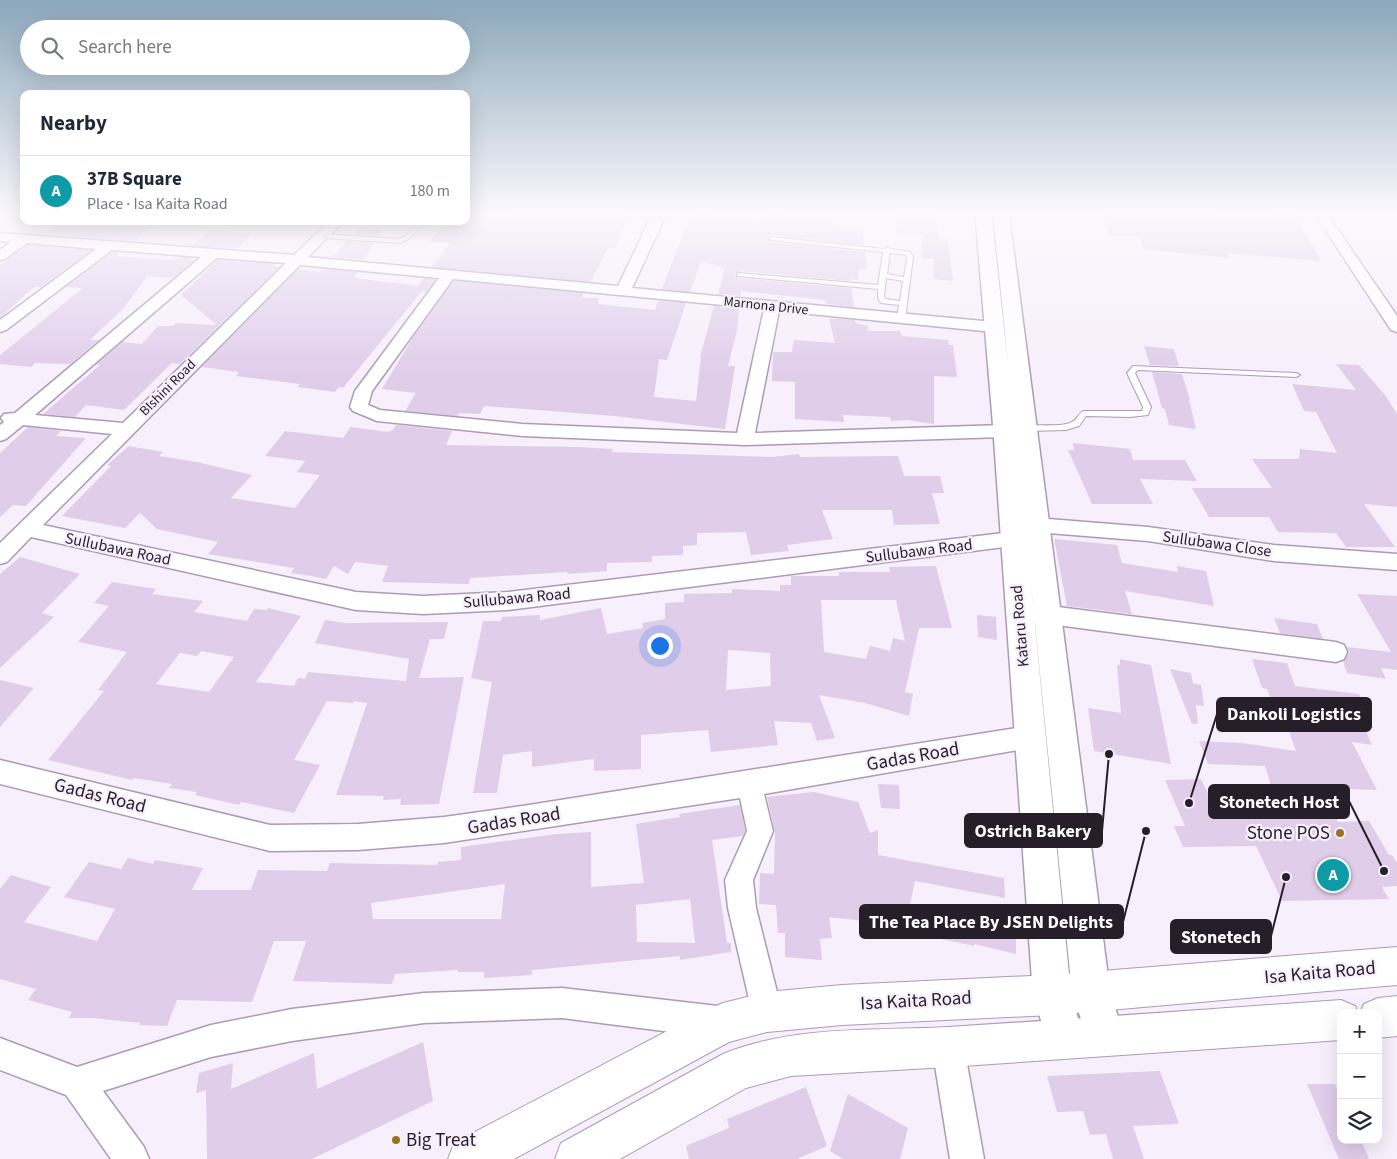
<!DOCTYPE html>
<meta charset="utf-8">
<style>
:root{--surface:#fff;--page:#f6f6f7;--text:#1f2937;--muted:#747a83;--line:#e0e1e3;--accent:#96771f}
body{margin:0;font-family:"Source Sans 3",sans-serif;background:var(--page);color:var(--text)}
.controls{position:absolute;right:15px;bottom:15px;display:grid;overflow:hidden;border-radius:10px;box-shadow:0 5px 20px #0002}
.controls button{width:45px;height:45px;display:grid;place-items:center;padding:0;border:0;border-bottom:1px solid var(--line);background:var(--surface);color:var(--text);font:25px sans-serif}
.you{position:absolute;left:659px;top:645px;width:18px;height:18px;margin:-12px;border:4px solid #fff;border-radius:50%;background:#1a73e8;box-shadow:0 0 0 8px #1a73e833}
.badge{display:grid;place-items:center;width:32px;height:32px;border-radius:50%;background:var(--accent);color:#fff;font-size:16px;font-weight:700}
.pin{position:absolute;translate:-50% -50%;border:2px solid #fff;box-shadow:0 1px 5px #0006}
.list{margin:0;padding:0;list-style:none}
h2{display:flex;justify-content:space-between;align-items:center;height:65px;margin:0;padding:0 20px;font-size:21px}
h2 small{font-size:16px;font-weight:400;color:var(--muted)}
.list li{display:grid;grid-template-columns:32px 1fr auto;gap:15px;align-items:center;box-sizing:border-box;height:70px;padding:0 20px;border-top:1px solid var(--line)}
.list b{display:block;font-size:19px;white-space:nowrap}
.list p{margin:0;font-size:16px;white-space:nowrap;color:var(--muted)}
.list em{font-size:16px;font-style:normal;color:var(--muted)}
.icon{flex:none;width:28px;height:28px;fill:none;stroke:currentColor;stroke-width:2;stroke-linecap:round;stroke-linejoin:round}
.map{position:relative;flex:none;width:1397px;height:1159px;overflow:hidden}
.search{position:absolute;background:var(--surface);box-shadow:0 5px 20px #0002;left:20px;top:20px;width:450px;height:55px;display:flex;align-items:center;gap:12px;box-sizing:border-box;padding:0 18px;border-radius:28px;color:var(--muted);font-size:19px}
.panel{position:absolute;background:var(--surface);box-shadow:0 5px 20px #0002;left:20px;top:90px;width:450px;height:135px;border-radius:10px}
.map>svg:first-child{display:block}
.building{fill:#e0cdea;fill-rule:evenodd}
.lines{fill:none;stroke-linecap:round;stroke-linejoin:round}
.service-casing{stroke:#ad9ab7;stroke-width:2}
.minor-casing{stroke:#ad9ab7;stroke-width:3}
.tertiary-casing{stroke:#ad9ab7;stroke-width:3}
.secondary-casing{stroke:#ad9ab7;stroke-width:2}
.service{fill:#fff;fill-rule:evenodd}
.minor{fill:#fff;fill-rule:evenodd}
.tertiary{fill:#fff;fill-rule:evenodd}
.secondary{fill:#fff;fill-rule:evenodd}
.poi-dot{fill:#96771f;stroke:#f7effb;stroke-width:2}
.labels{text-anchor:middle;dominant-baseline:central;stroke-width:4.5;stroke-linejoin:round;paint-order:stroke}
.far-street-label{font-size:14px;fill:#261f2a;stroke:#f7effb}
.street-label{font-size:16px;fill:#261f2a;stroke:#f7effb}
.near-street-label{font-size:19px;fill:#261f2a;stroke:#f7effb}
.near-poi-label{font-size:19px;fill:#261f2a;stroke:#f7effb;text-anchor:end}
.leader{fill:none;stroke:#261f2a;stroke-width:2}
.callout-dot{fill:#261f2a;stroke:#f7effb;stroke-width:2}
.callout{fill:#261f2a;stroke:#261f2a;stroke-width:2}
.callout-label{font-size:18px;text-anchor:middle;font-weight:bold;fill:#fff}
</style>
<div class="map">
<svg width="1397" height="1159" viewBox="0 0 1397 1159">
<rect width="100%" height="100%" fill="#f7effb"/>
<path class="building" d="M 502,211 L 631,211 L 615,248 L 608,248 L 590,282 L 432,267 L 450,243 L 430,242 L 446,221 L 466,221 L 466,215 L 501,218 Z
M 692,211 L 719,211 L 718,216 L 763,222 L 765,211 L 785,211 L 785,214 L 834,218 L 834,229 L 862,231 L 864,245 L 772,235 L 767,239 L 770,242 L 865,252 L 867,269 L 859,269 L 858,280 L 850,279 L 850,281 L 739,271 L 735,274 L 737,278 L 851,288 L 854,307 L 826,304 L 825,300 L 741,291 L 741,296 L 718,294 L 725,268 L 701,261 L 690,292 L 662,289 Z
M 895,211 L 935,211 L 939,239 L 948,239 L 953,281 L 934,279 L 934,259 L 921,258 L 923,234 L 897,233 Z
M 1101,211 L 1209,211 L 1210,214 L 1273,219 L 1268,211 L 1293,211 L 1321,261 L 1228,253 L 1230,258 L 1144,249 L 1140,237 L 1110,235 Z
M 62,221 L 160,221 L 134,241 L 43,234 Z
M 360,227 L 382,229 L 378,236 L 354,234 Z
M 208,231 L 252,233 L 237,249 L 193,246 Z
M 347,241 L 374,243 L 364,260 L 332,257 Z
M 29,245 L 91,250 L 41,287 L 34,287 L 0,318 L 0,265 Z
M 113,252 L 120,253 L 116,256 L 157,259 L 176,260 L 181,257 L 196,259 L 173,278 L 147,276 L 123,309 L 90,340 L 99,340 L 70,364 L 35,363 L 31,367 L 0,364 L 0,355 L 83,288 L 66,287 Z
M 218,260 L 275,264 L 273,266 L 279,267 L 180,364 L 172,363 L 124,410 L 86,405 L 75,417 L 43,414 L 100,365 L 96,365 L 122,342 L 142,344 L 158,326 L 173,326 L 176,323 L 217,325 L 181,295 Z
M 298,269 L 320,272 L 323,269 L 358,272 L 354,278 L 418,286 L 424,278 L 436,280 L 425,293 L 422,291 L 343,388 L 339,387 L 335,392 L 298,387 L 300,384 L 236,376 L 239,372 L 202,367 Z
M 454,281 L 584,293 L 581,298 L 599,298 L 598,304 L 655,310 L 658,301 L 686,303 L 667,360 L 659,359 L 654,397 L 696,401 L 701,357 L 700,357 L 714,306 L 739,308 L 737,330 L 728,366 L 735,366 L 725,429 L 614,416 L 484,406 L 480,414 L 459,413 L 458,416 L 405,411 L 416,393 L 382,389 L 412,339 Z
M 829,318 L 855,320 L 856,323 L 869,326 L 867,331 L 900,331 L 902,336 L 948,340 L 949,345 L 953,345 L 957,377 L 934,376 L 934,424 L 907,420 L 891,421 L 890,417 L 843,415 L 844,422 L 795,419 L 795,382 L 772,381 L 773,352 L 792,352 L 794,340 L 835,343 Z
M 1144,346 L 1174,349 L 1179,366 L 1150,365 Z
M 1336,364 L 1359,365 L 1385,395 L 1397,414 L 1397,507 L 1364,504 L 1395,547 L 1346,547 L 1336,533 L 1278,532 L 1269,517 L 1209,517 L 1192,488 L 1272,488 L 1252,459 L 1299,459 L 1300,449 L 1337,453 L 1316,412 L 1304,411 L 1292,384 L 1356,390 Z
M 1152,372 L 1182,374 L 1190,400 L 1189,400 L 1196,429 L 1169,425 L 1165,409 L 1162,408 Z
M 396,425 L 452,431 L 446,445 L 578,447 L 613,449 L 612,452 L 773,457 L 799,454 L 800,457 L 898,456 L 904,476 L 940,476 L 944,493 L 932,493 L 940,524 L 894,525 L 892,510 L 822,510 L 833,539 L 787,545 L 789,551 L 751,555 L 746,532 L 697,533 L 697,545 L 683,546 L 683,555 L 652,556 L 652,562 L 607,563 L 607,571 L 568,574 L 567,572 L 470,578 L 469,584 L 382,582 L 388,566 L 355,562 L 348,574 L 334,566 L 326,579 L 311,576 L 291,573 L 294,568 L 208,554 L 218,542 L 157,529 L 140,513 L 125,528 L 62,516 L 111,466 L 107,465 L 129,446 L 163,452 L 159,456 L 197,462 L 252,475 L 231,498 L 295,508 L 320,475 L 297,472 L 305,461 L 265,456 L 285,431 L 343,438 L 351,427 L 388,432 L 393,430 Z
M 28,427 L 61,431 L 56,436 L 86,438 L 26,506 L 13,505 L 0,517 L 0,453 Z
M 1073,443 L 1130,449 L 1133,460 L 1185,460 L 1197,481 L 1140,479 L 1153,504 L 1092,504 L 1068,450 L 1074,450 Z
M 1054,539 L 1117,545 L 1122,563 L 1178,572 L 1177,566 L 1206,571 L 1214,606 L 1125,591 L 1132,614 L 1067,606 Z
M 20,557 L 80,574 L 42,613 L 54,617 L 0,668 L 0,574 Z
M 936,566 L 952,628 L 919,628 L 905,692 L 913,694 L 909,716 L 865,703 L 819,695 L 835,738 L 817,741 L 811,723 L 774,721 L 778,745 L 711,752 L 708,730 L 641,735 L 641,769 L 594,771 L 594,759 L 532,767 L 532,751 L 503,755 L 497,793 L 473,793 L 492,682 L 471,678 L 483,621 L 501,621 L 502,617 L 540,615 L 540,620 L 601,608 L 607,634 L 643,628 L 642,623 L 665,619 L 665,603 L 684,602 L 684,594 L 732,593 L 732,589 L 780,591 L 780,585 L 791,585 L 791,576 L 839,576 L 839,572 L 890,572 L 889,567 ZM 821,600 L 896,600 L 905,641 L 893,638 L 890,651 L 870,646 L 866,659 L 824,652 ZM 728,650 L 770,653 L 771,686 L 726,690 Z
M 112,582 L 156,589 L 152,594 L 203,601 L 194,612 L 247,621 L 254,609 L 267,610 L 268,608 L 301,616 L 256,682 L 294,686 L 298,678 L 305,679 L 308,672 L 406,681 L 409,659 L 315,643 L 325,620 L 346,623 L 448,622 L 444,639 L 430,639 L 419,678 L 464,677 L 439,804 L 400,805 L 401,799 L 383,800 L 384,796 L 336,795 L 367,703 L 354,701 L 353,703 L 327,701 L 294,760 L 320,765 L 294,813 L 241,802 L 239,805 L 195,795 L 197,792 L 169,788 L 172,784 L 134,778 L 132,780 L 48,760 L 104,691 L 98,690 L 127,652 L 78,642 L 109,606 L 94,603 ZM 201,651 L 234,657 L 209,692 L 156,684 L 180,653 L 197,656 Z
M 1357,594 L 1397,596 L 1397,670 L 1381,668 L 1386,679 L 1347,673 L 1343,661 L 1349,653 L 1347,647 L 1391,652 Z
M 977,615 L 996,617 L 997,640 L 978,637 Z
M 1274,618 L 1317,624 L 1323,639 L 1280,633 Z
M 1120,659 L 1151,665 L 1171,764 L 1094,751 L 1088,708 L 1121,713 L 1117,665 L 1120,665 Z
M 1252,659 L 1287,663 L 1295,686 L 1359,694 L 1373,728 L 1364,727 L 1372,745 L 1352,742 L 1377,790 L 1326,788 L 1338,822 L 1369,821 L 1389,855 L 1392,855 L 1397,863 L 1397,886 L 1382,887 L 1389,899 L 1282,901 L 1256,846 L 1183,847 L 1174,826 L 1185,826 L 1165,780 L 1201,779 L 1216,810 L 1278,809 L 1265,766 L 1208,764 L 1199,741 L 1242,743 L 1296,751 L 1282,711 L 1275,710 L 1267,689 L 1262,688 Z
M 1170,669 L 1191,673 L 1193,683 L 1201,685 L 1204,706 L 1196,705 L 1198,723 L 1192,724 Z
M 0,680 L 34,688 L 0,727 Z
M 878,784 L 899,785 L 900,809 L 881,808 Z
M 814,792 L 858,802 L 870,833 L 878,830 L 878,855 L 1004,878 L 1005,898 L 915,881 L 910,904 L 1016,931 L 1016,954 L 974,944 L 974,946 L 890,928 L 891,924 L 829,917 L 832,938 L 820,939 L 822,960 L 785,957 L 785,933 L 778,933 L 776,905 L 759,904 L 760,873 L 774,874 L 775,831 L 767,797 Z
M 740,805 L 745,831 L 743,836 L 712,840 L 727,943 L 731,943 L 731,952 L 680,960 L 680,956 L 532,970 L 532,975 L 484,978 L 484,972 L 458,972 L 458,970 L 395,974 L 392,984 L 293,981 L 306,941 L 274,941 L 252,1002 L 177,1000 L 167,1026 L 139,1025 L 140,1023 L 93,1018 L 69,1018 L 72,1012 L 28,1000 L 36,989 L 0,979 L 0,889 L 11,875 L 51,887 L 24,922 L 97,941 L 115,909 L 64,897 L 89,862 L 121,869 L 128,858 L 153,864 L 155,860 L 203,868 L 192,890 L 251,890 L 258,870 L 327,871 L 330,863 L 437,865 L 438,862 L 461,860 L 461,847 L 557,834 L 591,832 L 591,887 L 644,883 L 636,824 L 680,817 L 679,814 ZM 505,884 L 501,919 L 373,919 L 371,903 ZM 690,899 L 695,943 L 637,942 L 636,905 Z
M 423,1042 L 433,1101 L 312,1159 L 207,1159 L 206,1090 L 196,1093 L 199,1073 L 233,1063 L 231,1089 L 314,1053 L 317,1089 Z
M 1160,1071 L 1179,1124 L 1133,1126 L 1144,1159 L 1113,1159 L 1106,1134 L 1090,1135 L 1083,1111 L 1057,1112 L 1047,1076 Z
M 1307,1084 L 1335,1084 L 1341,1096 L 1341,1140 L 1361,1140 L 1369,1159 L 1339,1159 Z
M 806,1087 L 827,1146 L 797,1159 L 689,1159 L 686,1146 L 729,1128 L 727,1119 Z
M 848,1094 L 908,1128 L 900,1159 L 843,1159 L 830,1151 Z"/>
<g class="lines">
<defs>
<path id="service" d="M 419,221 L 426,221 L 410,238 L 400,243 L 323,238 L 320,236 L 323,234 L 399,239 L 406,236 Z
M 772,237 L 884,249 L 887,247 L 890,249 L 910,252 L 913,257 L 905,319 L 901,321 L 897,319 L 899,305 L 881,303 L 878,298 L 878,289 L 737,276 L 737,274 L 739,273 L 878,285 L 883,252 L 770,240 L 769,239 ZM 890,253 L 906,255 L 907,257 L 904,277 L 887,274 ZM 886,278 L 903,281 L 900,301 L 886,299 L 884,297 Z
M 1133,366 L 1296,373 L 1300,375 L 1296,377 L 1138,370 L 1135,373 L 1151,407 L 1148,415 L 1130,417 L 1086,416 L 1079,426 L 1066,430 L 1027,431 L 1023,428 L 1027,425 C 1038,425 1063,427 1072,422 C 1077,420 1078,414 1083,411 L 1142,411 L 1143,407 L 1127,373 Z"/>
<path id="minor" d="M 654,211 L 668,211 L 632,288 L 994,322 L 1000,324 L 1002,327 L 1000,330 L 994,332 L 779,311 L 755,433 L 1004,425 L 1010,427 L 1013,431 L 1010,435 L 1004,437 L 745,445 L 522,436 L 377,421 L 353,411 L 350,407 L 355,391 L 439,278 L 300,265 L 43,525 L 356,592 L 423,596 L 508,592 L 1012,532 L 1019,535 L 1022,540 L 1019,545 L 508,610 L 423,614 L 356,610 L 31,537 L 7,562 L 0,564 L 0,543 L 112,434 L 23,425 L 6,439 L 0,441 L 0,425 L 4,422 L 1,418 L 4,414 L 15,413 L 201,257 L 112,250 L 6,330 L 0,332 L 0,320 L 96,249 L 28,243 L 5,259 L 0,260 L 0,250 L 11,242 L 0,241 L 0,233 L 294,255 L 330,221 L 344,221 L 308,257 L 618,286 ZM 217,258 L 286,263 L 123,423 L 35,415 ZM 453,279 L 764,309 L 737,433 L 522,424 L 380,410 L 368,405 L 372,391 Z
M 1313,211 L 1325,211 L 1397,316 L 1397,332 L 1391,330 Z
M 1036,518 L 1148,527 L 1274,545 L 1397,554 L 1397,570 L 1274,561 L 1148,541 L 1036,532 L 1029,530 L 1026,525 L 1029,520 Z
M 1034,604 L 1336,642 L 1344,645 L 1347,652 L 1344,659 L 1336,662 L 1034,622 L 1026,619 L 1023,613 L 1026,607 Z
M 1029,726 L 1038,729 L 1041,737 L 1038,745 L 1029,748 L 764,794 L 773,831 L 753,880 L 756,908 L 782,1012 L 778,1023 L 767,1027 L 756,1023 L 752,1012 L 728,908 L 725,880 L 747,831 L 740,798 L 444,843 L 358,850 L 270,851 L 0,784 L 0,760 L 270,825 L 358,824 L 444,817 L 529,805 Z
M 562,988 L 718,1006 L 729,1011 L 734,1022 L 729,1033 L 718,1038 L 562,1018 L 424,1023 L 292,1041 L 211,1057 L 103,1091 L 144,1147 L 149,1159 L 111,1159 L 66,1095 L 0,1070 L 0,1038 L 77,1067 L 211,1025 L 292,1009 L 424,993 Z
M 948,1031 L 959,1036 L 964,1047 L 984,1159 L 950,1159 L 932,1047 L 937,1036 Z"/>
<path id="tertiary" d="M 975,211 L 991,211 L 1008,364 L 993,214 L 995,211 L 1007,211 L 1009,214 L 1110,992 L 1124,1035 L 1119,1049 L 1105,1054 L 1091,1049 L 1072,992 L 1030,574 L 1071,995 L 1084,1038 L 1079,1052 L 1065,1057 L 1051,1052 L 1033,995 L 993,425 Z"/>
<path id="secondary" d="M 1397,947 L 1397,985 L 1052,1015 L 842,1025 L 767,1032 L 729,1042 L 514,1159 L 448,1159 L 454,1143 L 709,1009 L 723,1003 L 767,992 L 842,985 L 1052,975 Z
M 1397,996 L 1397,1036 L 1378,1038 L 1378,1013 L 1360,1013 L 1364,1004 L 1378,998 Z
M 1341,1000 L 1355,1006 L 1358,1013 L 1341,1013 L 1341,1040 L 948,1067 L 791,1076 L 746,1088 L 620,1159 L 555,1159 L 561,1143 L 723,1054 C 794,1025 873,1031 948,1027 C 1079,1019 1210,1009 1341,1000 Z"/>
</defs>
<use href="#service" class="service-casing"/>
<use href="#minor" class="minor-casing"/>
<use href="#tertiary" class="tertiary-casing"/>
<use href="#secondary" class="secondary-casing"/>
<use href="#service" class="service"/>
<use href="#minor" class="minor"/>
<use href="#tertiary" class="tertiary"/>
<use href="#secondary" class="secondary"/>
</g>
<linearGradient id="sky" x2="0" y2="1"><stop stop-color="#8ba7ba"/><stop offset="0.57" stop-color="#fbf8fd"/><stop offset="1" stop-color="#fbf8fd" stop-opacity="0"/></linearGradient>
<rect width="1397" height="373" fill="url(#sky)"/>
<g class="poi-dot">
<circle cx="1340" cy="833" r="5"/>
<circle cx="396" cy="1140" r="5"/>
</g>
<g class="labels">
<g class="far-street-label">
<text transform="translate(766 306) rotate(6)">Marnona Drive</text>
<text transform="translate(168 388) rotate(-45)">BIshini Road</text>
</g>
<g class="street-label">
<text transform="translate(1217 544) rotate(8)">Sullubawa Close</text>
<text transform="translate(118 549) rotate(12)">Sullubawa Road</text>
<text transform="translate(919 551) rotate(-7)">Sullubawa Road</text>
<text transform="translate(517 598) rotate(-5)">Sullubawa Road</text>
<text transform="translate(1020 626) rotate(-95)">Kataru Road</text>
</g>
<g class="near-street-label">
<text transform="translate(913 757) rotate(-10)">Gadas Road</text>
<text transform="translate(100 796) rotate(14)">Gadas Road</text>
<text transform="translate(514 821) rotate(-9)">Gadas Road</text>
<text transform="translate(1320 973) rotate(-5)">Isa Kaita Road</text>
<text transform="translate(916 1001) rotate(-3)">Isa Kaita Road</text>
</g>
<g class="near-poi-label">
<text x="1330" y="833">Stone POS</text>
<text x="406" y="1140" text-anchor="start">Big Treat</text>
</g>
</g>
<path class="leader" d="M1189 803L1217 714M1384 871L1349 801M1109 754L1102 831M1146 831L1123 922M1286 877L1271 936"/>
<g class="callout-dot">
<circle cx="1189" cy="803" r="5"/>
<circle cx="1384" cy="871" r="5"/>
<circle cx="1109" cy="754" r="5"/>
<circle cx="1146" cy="831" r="5"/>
<circle cx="1286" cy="877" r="5"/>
</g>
<g class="callout">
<rect x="1217" y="698" width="154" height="33" rx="5"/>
<rect x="1209" y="785" width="140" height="33" rx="5"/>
<rect x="965" y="814" width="137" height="33" rx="5"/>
<rect x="860" y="905" width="263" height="33" rx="5"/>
<rect x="1171" y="920" width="100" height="33" rx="5"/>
</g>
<g class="callout-label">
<text x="1294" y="720">Dankoli Logistics</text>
<text x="1279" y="808">Stonetech Host</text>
<text x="1033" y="837">Ostrich Bakery</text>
<text x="991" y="928">The Tea Place By JSEN Delights</text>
<text x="1221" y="943">Stonetech</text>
</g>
</svg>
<div class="controls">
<button>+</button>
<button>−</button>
<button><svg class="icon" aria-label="layers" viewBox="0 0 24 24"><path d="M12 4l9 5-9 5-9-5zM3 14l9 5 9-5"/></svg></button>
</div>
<div class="you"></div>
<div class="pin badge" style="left:1333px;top:875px;background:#0f9aa8">A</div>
<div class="search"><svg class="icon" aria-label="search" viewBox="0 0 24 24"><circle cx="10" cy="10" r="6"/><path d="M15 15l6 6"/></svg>Search here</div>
<section class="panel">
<h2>Nearby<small></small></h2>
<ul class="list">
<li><span class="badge" style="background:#0f9aa8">A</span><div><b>37B Square</b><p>Place · Isa Kaita Road</p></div><em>180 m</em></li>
</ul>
</section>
</div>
